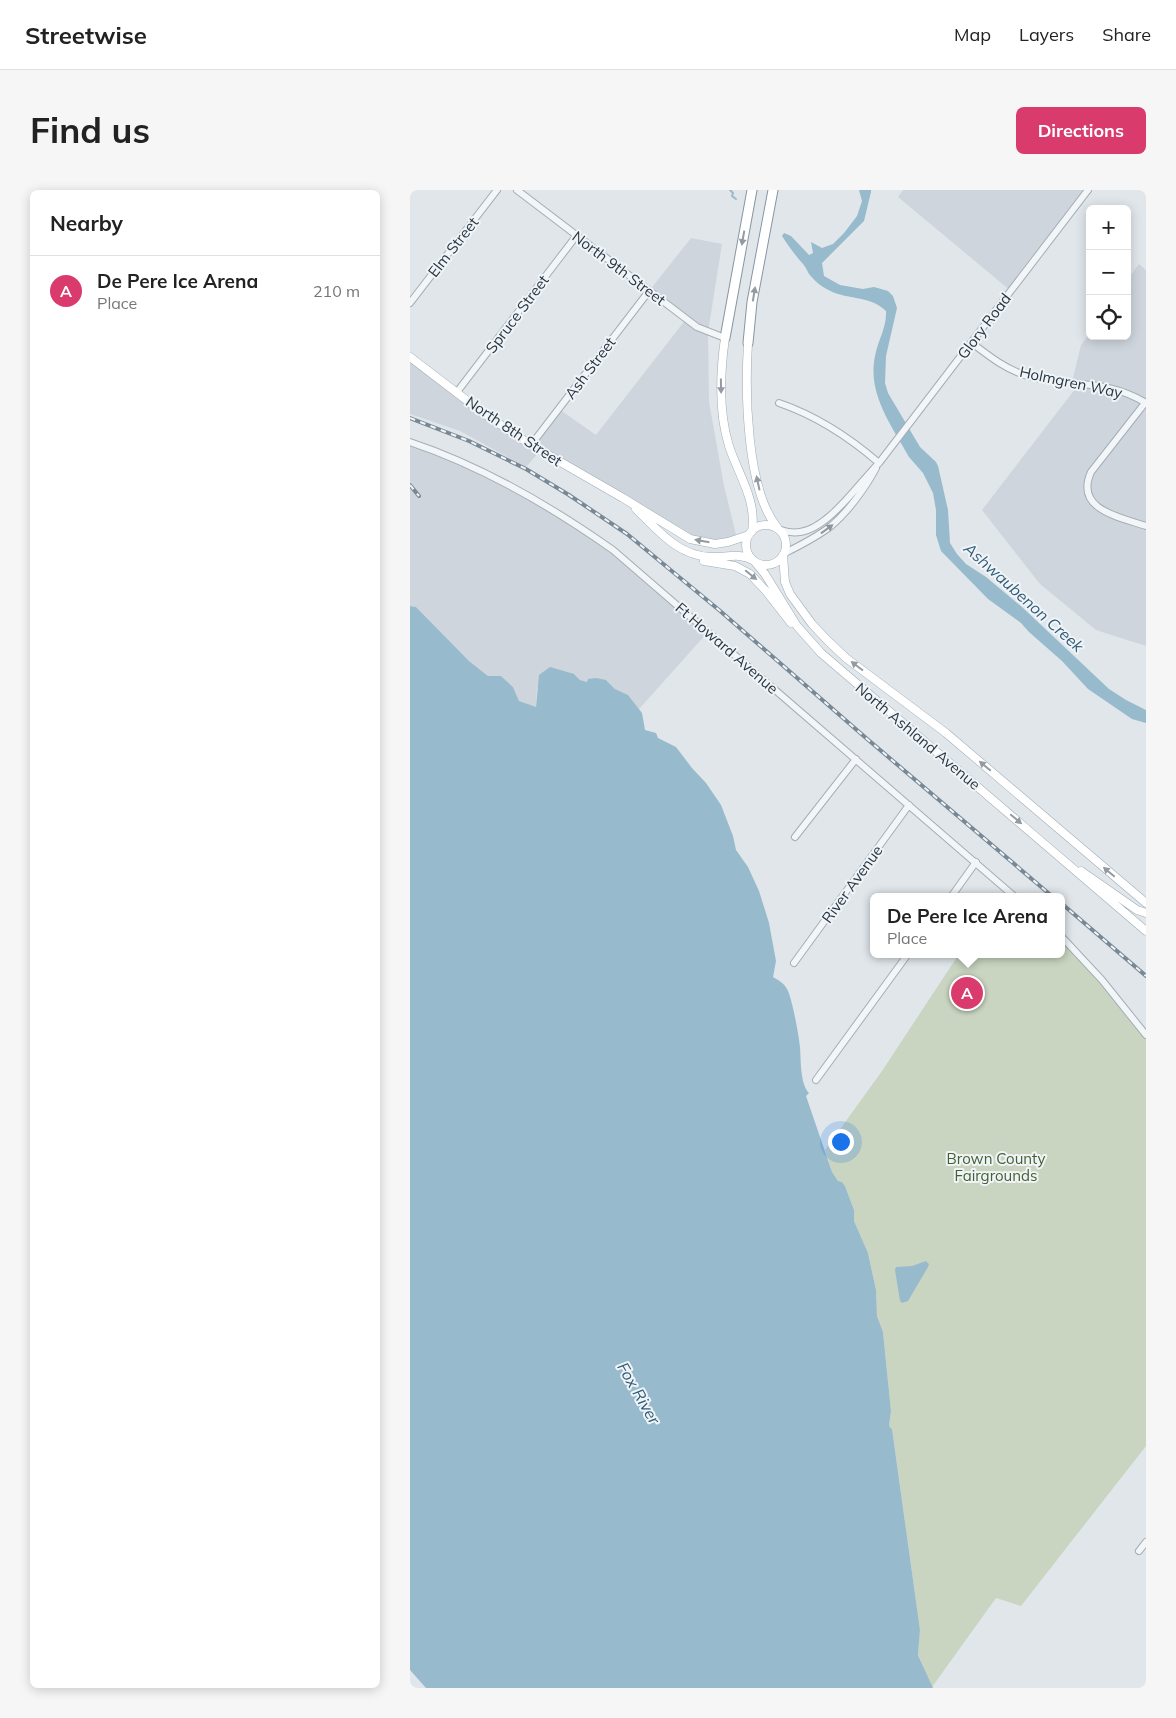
<!DOCTYPE html>
<meta charset="utf-8">
<style>
:root{--surface:#fff;--page:#f6f6f6;--text:#222;--muted:#767676;--line:#e0e0e0;--accent:#d93b6c}
body{margin:0;font-family:Mulish,sans-serif;background:var(--page);color:var(--text)}
.controls{position:absolute;right:15px;top:15px;display:grid;overflow:hidden;border-radius:8px;box-shadow:0 2px 12px #0003}
.controls button{width:45px;height:45px;display:grid;place-items:center;padding:0;border:0;border-bottom:1px solid var(--line);background:var(--surface);color:var(--text);font:25px sans-serif}
.you{position:absolute;left:430px;top:951px;width:18px;height:18px;margin:-12px;border:4px solid #fff;border-radius:50%;background:#1a73e8;box-shadow:0 0 0 8px #1a73e833}
.badge{display:grid;place-items:center;width:32px;height:32px;border-radius:50%;background:var(--accent);color:#fff;font-size:16px;font-weight:700}
.pin{position:absolute;translate:-50% -50%;border:2px solid #fff;box-shadow:0 1px 5px #0006}
.popup{position:absolute;left:460px;top:703px;width:195px;height:65px;box-sizing:border-box;display:grid;place-content:center;border-radius:8px;background:var(--surface);filter:drop-shadow(0 1px 4px #0005);font-size:16px;white-space:nowrap;color:var(--muted)}
.popup b{font-size:19px;color:var(--text)}
.popup::after{content:'';position:absolute;left:50%;top:100%;margin-left:-10px;border:10px solid transparent;border-top-color:var(--surface)}
.list{margin:0;padding:0;list-style:none}
h2{display:flex;justify-content:space-between;align-items:center;height:65px;margin:0;padding:0 20px;font-size:21px}
h2 small{font-size:16px;font-weight:400;color:var(--muted)}
.list li{display:grid;grid-template-columns:32px 1fr auto;gap:15px;align-items:center;box-sizing:border-box;height:70px;padding:0 20px;border-top:1px solid var(--line)}
.list b{display:block;font-size:19px;white-space:nowrap}
.list p{margin:0;font-size:16px;white-space:nowrap;color:var(--muted)}
.list em{font-size:16px;font-style:normal;color:var(--muted)}
.icon{flex:none;width:28px;height:28px;fill:none;stroke:currentColor;stroke-width:2;stroke-linecap:round;stroke-linejoin:round}
.map{position:relative;flex:none;width:736px;height:1498px;overflow:hidden;border-radius:8px}
header{display:flex;align-items:center;gap:30px;box-sizing:border-box;height:70px;padding:0 25px;background:var(--surface);border-bottom:1px solid var(--line)}
header strong{font-size:24px}
nav{display:flex;gap:28px;margin-inline-start:auto;font-size:18px}
.intro{display:flex;align-items:center;justify-content:space-between;box-sizing:border-box;height:120px;padding:0 30px}
h1{margin:0;font-size:35px}
.button{padding:12px 22px;border-radius:8px;background:var(--accent);color:#fff;font-size:18px;font-weight:700}
main{display:flex;gap:30px;padding:0 30px}
aside{flex:1;background:var(--surface);border-radius:8px;box-shadow:0 2px 12px #0003}
.map>svg:first-child{display:block}
.built{fill:#ced5dc}
.green{fill:#c9d5c0}
.water{fill:#98bacd}
.lines{fill:none;stroke-linecap:round;stroke-linejoin:round}
.stream{stroke:#98bacd;stroke-width:2}
.minor-casing{stroke:#a5aeb5;stroke-width:8}
.major-casing{stroke:#9eacb7;stroke-width:9}
.highway-casing{stroke:#8695a2;stroke-width:11}
.minor{stroke:#f3f6f8;stroke-width:6}
.major{stroke:#fff;stroke-width:8}
.highway{stroke:#fff;stroke-width:9}
.rail-casing{stroke:#788895;stroke-width:4}
.rail{stroke:#f0f4f7;stroke-width:2;stroke-dasharray:5.5;stroke-linecap:butt}
.oneway{fill:#939aa1}
.oneway2{fill:#8d969e}
.labels{text-anchor:middle;dominant-baseline:central;stroke-width:4;stroke-linejoin:round;paint-order:stroke}
.street-label{font-size:15px;fill:#273643;stroke:#f0f4f7}
.park-label{font-size:15px;fill:#436033;stroke:#f0f4f7}
.water-label{font-size:16px;font-style:italic;fill:#2e5c7a;stroke:#f0f4f7}
</style>
<header>
<strong>Streetwise</strong>
<nav><a>Map</a><a>Layers</a><a>Share</a></nav>
</header>
<div class="intro"><h1>Find us</h1><a class="button">Directions</a></div>
<main>
<aside>
<h2>Nearby<small></small></h2>
<ul class="list">
<li><span class="badge">A</span><div><b>De Pere Ice Arena</b><p>Place</p></div><em>210 m</em></li>
</ul>
</aside>
<div class="map">
<svg width="736" height="1498" viewBox="0 0 736 1498">
<rect width="100%" height="100%" fill="#e0e6ea"/>
<path class="built" d="M 493,0 L 678,0 L 601,101 L 488,7 Z
M 281,48 L 312,54 L 298,142 L 299,212 L 314,296 L 327,349 L 318,352 L 280,349 L 130,261 L 116,277 L 50,241 L 0,224 L 0,167 L 121,255 L 149,219 L 186,245 L 276,129 L 239,101 Z
M 729,74 L 736,80 L 736,456 L 686,440 L 630,394 L 572,320 L 669,194 L 662,192 L 671,155 L 680,143 L 680,146 L 717,146 L 717,90 Z
M 0,252 L 49,271 L 141,320 L 203,360 L 298,442 L 229,519 L 218,506 L 205,499 L 196,490 L 177,492 L 170,490 L 164,484 L 127,498 L 126,518 L 109,511 L 103,497 L 91,486 L 78,486 L 59,471 L 6,417 L 0,416 Z"/>
<path class="green" d="M 651,746 L 736,845 L 736,1256 L 611,1416 L 586,1408 L 522,1497 L 508,1464 L 510,1440 L 482,1239 L 479,1236 L 481,1221 L 477,1181 L 473,1142 L 467,1126 L 466,1100 L 458,1063 L 444,1031 L 444,1020 L 435,996 L 432,992 L 428,991 L 422,982 L 415,960 L 472,881 L 549,764 L 651,764 Z"/>
<path class="water" d="M 449,0 L 461,0 L 461,2 L 454,31 L 412,73 L 414,86 L 430,95 L 453,99 L 464,97 L 478,101 L 483,106 L 487,118 L 476,166 L 475,193 L 478,203 L 510,257 L 526,272 L 528,276 L 538,320 L 540,353 L 547,364 L 556,374 L 576,387 L 612,417 L 699,499 L 716,510 L 736,520 L 736,533 L 722,529 L 678,499 L 652,471 L 619,442 L 611,433 L 578,409 L 531,361 L 526,345 L 526,320 L 523,303 L 513,283 L 499,267 C 482,236 457,204 465,166 C 468,150 477,137 476,121 C 463,108 445,109 428,104 C 416,100 407,94 399,84 C 397,81 396,77 393,74 C 385,65 379,57 372,46 L 374,43 L 381,46 L 399,65 L 403,63 L 401,52 L 412,58 L 423,54 L 434,43 L 447,26 L 452,11 Z
M 0,416 L 6,417 L 59,471 L 78,486 L 91,486 L 103,497 L 109,511 L 126,517 L 129,485 L 140,477 L 164,484 L 170,490 L 177,492 L 178,489 L 186,488 L 196,490 L 205,499 L 218,505 L 232,523 L 235,540 L 246,543 L 248,548 L 266,557 L 282,578 L 296,593 L 311,615 L 323,646 L 326,660 L 338,677 L 349,701 L 359,733 L 366,771 L 363,787 C 368,790 374,793 377,799 C 382,807 389,847 390,857 C 391,870 390,894 399,903 L 396,906 L 422,982 L 428,991 L 432,992 L 435,996 L 444,1020 L 444,1031 L 458,1063 L 466,1100 L 467,1126 L 473,1142 L 481,1221 L 479,1236 L 482,1239 L 510,1440 L 508,1465 L 523,1498 L 16,1498 L 0,1480 Z
M 516,1071 L 519,1074 L 518,1077 L 498,1111 L 492,1113 L 490,1111 L 485,1080 L 486,1077 L 502,1076 Z"/>
<g class="lines">
<path class="stream" d="M 320,0 L 323,3 L 322,6 L 326,9"/>
<defs>
<path id="minor" d="M 107,0 L 287,137 L 315,148
M 0,113 L 87,0
M 562,153 C 580,167 598,181 621,187 C 662,197 697,189 736,213
M 47,202 L 167,45
M 369,213 C 407,226 439,247 469,273
M 735,213 L 681,282 C 664,320 710,327 736,336
M 0,252 C 72,276 142,317 203,360 L 605,707
M 121,255 L 239,101
M 371,340 C 377,342 384,343 390,342 C 419,338 449,293 469,273 L 678,0
M 375,363 C 391,355 407,347 421,336 C 438,322 456,297 466,278
M 385,647 L 446,569
M 541,707 L 566,672
M 651,746 L 692,790 L 736,845
M 384,773 L 499,615
M 406,890 L 498,764
M 729,1361 L 736,1352"/>
<path id="major" d="M 315,148 C 310,183 308,221 319,256 C 328,284 347,310 342,341
M 338,153 C 335,201 336,299 367,337
M 0,167 L 76,225 L 121,255 L 213,308 L 280,349 L 305,354 L 318,352 L 339,345
M 226,319 C 249,341 267,365 300,367 C 315,368 329,362 343,370
M336 355a20 20 0 1 1 40 0a20 20 0 1 1-40 0Z
M 373,365 L 375,392 L 380,404 L 402,434 L 418,451 L 436,468 L 536,543 L 736,713
M 294,371 L 325,376 L 340,384 L 356,401 L 381,433
M 345,372 L 355,384 L 387,436 L 411,463 L 736,741
M 671,681 L 727,720 L 736,723"/>
<path id="highway" d="M 315,148 L 342,0
M 338,153 L 342,112 L 363,0"/>
</defs>
<use href="#minor" class="minor-casing"/>
<use href="#major" class="major-casing"/>
<use href="#highway" class="highway-casing"/>
<use href="#minor" class="minor"/>
<use href="#major" class="major"/>
<use href="#highway" class="highway"/>
<defs>
<path id="rail" d="M 0,228 L 59,251 L 116,279 L 159,305 L 217,344 L 309,420 L 456,548 L 643,707
M 0,295 L 9,306
M 651,713 L 736,786"/>
</defs>
<use href="#rail" class="rail-casing"/>
<use href="#rail" class="rail"/>
</g>
<defs><path id="oneway-solid" d="M-6-.8H1V-3.2L6.5 0L1 3.2V.8H-6Z" transform="scale(1.25)"/></defs>
<g class="oneway">
<use href="#oneway-solid" transform="translate(333 48) rotate(100)"/>
<use href="#oneway-solid" transform="translate(344 104) rotate(-81)"/>
<use href="#oneway-solid" transform="translate(311 196) rotate(89)"/>
<use href="#oneway-solid" transform="translate(348 293) rotate(-102)"/>
<use href="#oneway-solid" transform="translate(292 351) rotate(-170)"/>
<use href="#oneway-solid" transform="translate(341 385) rotate(39)"/>
<use href="#oneway-solid" transform="translate(447 476) rotate(-143)"/>
<use href="#oneway-solid" transform="translate(575 576) rotate(-140)"/>
<use href="#oneway-solid" transform="translate(606 629) rotate(40)"/>
<use href="#oneway-solid" transform="translate(699 682) rotate(-140)"/>
</g>
<use class="oneway2" href="#oneway-solid" transform="translate(417 339) rotate(-36)"/>
<g class="labels">
<g class="street-label">
<text transform="translate(43 57) rotate(-52)">Elm Street</text>
<text transform="translate(209 78) rotate(37)">North 9th Street</text>
<text transform="translate(107 124) rotate(-53)">Spruce Street</text>
<text transform="translate(574 136) rotate(-53)">Glory Road</text>
<text transform="translate(180 178) rotate(-53)">Ash Street</text>
<text transform="translate(661 192) rotate(12)">Holmgren Way</text>
<text transform="translate(104 241) rotate(34)">North 8th Street</text>
<text transform="translate(317 458) rotate(41)">Ft Howard Avenue</text>
<text transform="translate(508 546) rotate(40)">North Ashland Avenue</text>
<text transform="translate(442 694) rotate(-54)">River Avenue</text>
</g>
<g class="park-label">
<text x="586" y="968">Brown County<tspan x="586" dy="17">Fairgrounds</tspan></text>
</g>
<g class="water-label">
<text transform="translate(614 407) rotate(42)">Ashwaubenon Creek</text>
<text transform="translate(229 1203) rotate(60)">Fox River</text>
</g>
</g>
</svg>
<div class="controls">
<button>+</button>
<button>−</button>
<button><svg class="icon" aria-label="locate" viewBox="0 0 24 24"><circle cx="12" cy="12" r="6"/><path d="M12 2v4M12 18v4M2 12h4M18 12h4"/></svg></button>
</div>
<div class="you"></div>
<div class="pin badge" style="left:557px;top:803px">A</div>
<div class="popup"><b>De Pere Ice Arena</b>Place</div>
</div>
</main>
